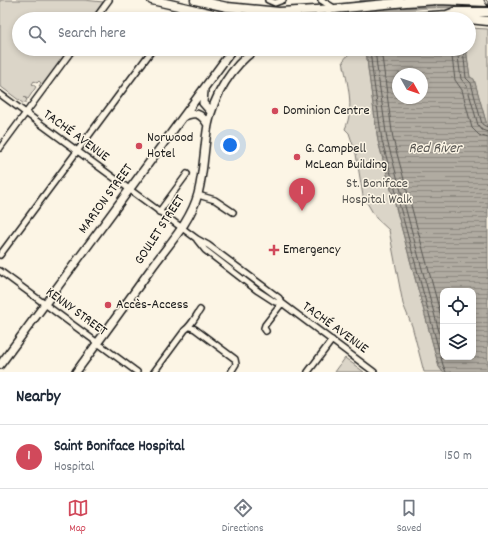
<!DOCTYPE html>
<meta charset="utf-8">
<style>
:root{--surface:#fff;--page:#f6f6f7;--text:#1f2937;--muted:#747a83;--line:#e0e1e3;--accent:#d1495b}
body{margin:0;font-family:Dekko,sans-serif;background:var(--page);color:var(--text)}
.controls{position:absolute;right:12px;bottom:12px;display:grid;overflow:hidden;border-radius:8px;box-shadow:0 2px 6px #0003}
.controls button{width:36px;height:36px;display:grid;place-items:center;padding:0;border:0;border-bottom:1px solid var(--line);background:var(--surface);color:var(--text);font:20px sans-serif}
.compass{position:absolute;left:392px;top:68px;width:36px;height:36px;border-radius:50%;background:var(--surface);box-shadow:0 2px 6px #0003;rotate:130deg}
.you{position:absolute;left:230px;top:145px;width:14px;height:14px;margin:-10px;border:3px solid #fff;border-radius:50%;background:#1a73e8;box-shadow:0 0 0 6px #1a73e833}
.badge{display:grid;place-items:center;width:26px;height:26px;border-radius:50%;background:var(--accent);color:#fff;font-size:13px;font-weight:700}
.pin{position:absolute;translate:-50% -33px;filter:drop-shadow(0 1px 2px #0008)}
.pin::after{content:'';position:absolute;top:21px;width:14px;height:12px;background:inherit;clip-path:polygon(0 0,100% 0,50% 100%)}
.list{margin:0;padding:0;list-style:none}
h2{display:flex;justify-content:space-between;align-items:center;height:52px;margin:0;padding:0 16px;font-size:17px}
h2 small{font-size:13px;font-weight:400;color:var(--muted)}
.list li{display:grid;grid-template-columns:26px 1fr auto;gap:12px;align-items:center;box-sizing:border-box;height:64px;padding:0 16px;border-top:1px solid var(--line)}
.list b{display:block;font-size:15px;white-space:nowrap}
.list p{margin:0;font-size:13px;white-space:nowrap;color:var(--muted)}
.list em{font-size:13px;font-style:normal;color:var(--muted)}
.icon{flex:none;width:22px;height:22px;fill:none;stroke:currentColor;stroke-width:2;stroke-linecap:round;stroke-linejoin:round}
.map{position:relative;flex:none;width:488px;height:372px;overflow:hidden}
.search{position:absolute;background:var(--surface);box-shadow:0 2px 6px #0003;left:12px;right:12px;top:12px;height:44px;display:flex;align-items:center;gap:10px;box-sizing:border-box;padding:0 14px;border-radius:22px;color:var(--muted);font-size:15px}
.sheet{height:116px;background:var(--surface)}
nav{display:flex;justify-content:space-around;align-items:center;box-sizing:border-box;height:56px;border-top:1px solid var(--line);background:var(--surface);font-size:11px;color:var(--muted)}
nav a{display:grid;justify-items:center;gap:2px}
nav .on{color:var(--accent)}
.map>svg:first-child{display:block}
.green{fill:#dbd5c8;stroke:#7c7872}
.water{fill:url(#water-rules);stroke:#75726c;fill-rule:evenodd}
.pier{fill:#fcf5e5}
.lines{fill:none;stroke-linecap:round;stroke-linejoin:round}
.shore{stroke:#575551;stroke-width:1}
.minor-casing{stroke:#1c1c1c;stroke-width:8}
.major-casing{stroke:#1c1c1c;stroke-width:10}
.highway-casing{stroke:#1c1c1c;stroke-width:11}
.minor{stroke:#fcf5e5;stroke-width:5}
.major{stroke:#fcf5e5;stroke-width:7}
.highway{stroke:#fcf5e5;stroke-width:8}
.rail-casing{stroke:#1c1c1c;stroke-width:3}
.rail{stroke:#fcf5e5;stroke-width:1.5;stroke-dasharray:4.5;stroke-linecap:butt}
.poi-dot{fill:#d1495b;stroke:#fcf5e5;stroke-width:1.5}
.labels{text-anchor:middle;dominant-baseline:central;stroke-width:3;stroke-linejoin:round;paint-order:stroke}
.poi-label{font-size:14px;fill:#1c1c1c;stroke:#fcf5e5;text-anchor:start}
.street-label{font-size:14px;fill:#1c1c1c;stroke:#fcf5e5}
.park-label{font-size:14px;fill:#555450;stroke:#fcf5e5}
.water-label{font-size:15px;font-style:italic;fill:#575551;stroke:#fcf5e5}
</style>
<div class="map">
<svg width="488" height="372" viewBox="0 0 488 372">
<defs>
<pattern id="water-rules" width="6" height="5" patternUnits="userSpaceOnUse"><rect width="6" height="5" fill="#b0aba1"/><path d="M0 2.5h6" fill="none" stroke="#8e8a82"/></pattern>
</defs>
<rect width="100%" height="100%" fill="#fcf5e5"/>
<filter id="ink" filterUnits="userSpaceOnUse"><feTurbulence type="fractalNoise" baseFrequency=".025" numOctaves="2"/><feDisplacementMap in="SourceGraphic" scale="8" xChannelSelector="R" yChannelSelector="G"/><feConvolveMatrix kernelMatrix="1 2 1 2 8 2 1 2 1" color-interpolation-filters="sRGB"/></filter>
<g filter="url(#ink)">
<path class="green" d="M 0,0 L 84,0 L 103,2 L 91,19 L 19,19 L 19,49 L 69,49 L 42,86 L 39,86 L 41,83 L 39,81 L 37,83 L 34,81 L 32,84 L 36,87 L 28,99 L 24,97 L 27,100 L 24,104 L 0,86 Z
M 469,28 L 488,29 L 488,129 L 474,80 L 470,78 L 466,49 L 469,49 Z
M 353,49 L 366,49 L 368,68 L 378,141 L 439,367 L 443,372 L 424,372 L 412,326 L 403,304 L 389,230 L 376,218 L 363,196 L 356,154 L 349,133 L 345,129 C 355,107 347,83 343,61 Z
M 345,358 L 364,372 L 335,372 Z"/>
<path class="water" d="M 360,0 L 456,0 L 460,19 L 363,19 Z
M 366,49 L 466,49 L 470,77 L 474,79 L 488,129 L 488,372 L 443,372 L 439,367 L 378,141 L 368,68 ZM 398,74 L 422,74 L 422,98 L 398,98 ZM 443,291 L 473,291 L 473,357 L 443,357 Z"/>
<path class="pier" d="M 460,8 L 462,19 L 361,19 L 360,17 L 378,16 L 422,9 Z"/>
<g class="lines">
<path class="shore" d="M 370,49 L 372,68 L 382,141 L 443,365 L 446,372
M 375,49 L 377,67 L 387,140 L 443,346
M 381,49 L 393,139 L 443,323
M 451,49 L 455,80 L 462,90 L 472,128 L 479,135 L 488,138
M 457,49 L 461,79 L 467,86 L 478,125 L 482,130 L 488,132
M 463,49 L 466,78 L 471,83 L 482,124 L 485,126 L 488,127"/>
<defs>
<path id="minor" d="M 268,0 L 275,3 L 283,0
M 321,0 L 334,8
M 95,19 L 109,0
M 175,19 L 180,13 L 182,7
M 0,94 L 197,239 L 208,245 L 279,298 L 282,303
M 0,148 L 73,49
M 198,195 L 215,200 L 233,212
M 159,212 L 187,174
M 197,240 L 205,250 L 258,291 L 275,302 L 282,303 L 374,372
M 0,255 L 153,49
M 0,271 L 137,372
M 190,327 L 195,329 L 235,359 L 236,364 L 231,372
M 266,331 L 264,328 L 265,325 L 282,303
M 154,372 L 185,330 C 192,325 195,317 200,310
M 308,372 L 332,340"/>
<path id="major" d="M 262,19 L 279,12
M 204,91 L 203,103 L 211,112
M 183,117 C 195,111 201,113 208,125
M 0,365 L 233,49
M 76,372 C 102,337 128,301 153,266 C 169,244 191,221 198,194 C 204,171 204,147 208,125 C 214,95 231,67 256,49"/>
<path id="highway" d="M 152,0 L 235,19
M 195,0 L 227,7 L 279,12 L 335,9 L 406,2 L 438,0 L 488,2
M 447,15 L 455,12 L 488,12
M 387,19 L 447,15 L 455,19 L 465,19
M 469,19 L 488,21"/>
</defs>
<use href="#minor" class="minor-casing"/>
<use href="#major" class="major-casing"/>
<use href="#highway" class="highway-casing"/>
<use href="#minor" class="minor"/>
<use href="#major" class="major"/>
<use href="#highway" class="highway"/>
<defs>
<path id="rail" d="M 485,0 L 488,5"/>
</defs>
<use href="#rail" class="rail-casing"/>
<use href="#rail" class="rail"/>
</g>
</g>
<g class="poi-dot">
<circle cx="275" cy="111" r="4"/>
<circle cx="139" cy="146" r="4"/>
<circle cx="297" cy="157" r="4"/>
<path d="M272 244h4v4h4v4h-4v4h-4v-4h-4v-4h4z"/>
<circle cx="108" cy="305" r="4"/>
</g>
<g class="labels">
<g class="poi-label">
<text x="283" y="111">Dominion Centre</text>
<text x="147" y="138">Norwood<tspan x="147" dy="16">Hotel</tspan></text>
<text x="305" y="149">G. Campbell<tspan x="305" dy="16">McLean Building</tspan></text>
<text x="283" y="250">Emergency</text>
<text x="116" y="305">Accès-Access</text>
</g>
<g class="street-label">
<text transform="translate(76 136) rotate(36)">TACHÉ AVENUE</text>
<text transform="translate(106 199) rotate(-54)">MARION STREET</text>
<text transform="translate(160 230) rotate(-57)">GOULET STREET</text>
<text transform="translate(76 312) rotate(36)">KENNY STREET</text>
<text transform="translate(335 328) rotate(36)">TACHÉ AVENUE</text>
</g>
<g class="park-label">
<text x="377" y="184">St. Boniface<tspan x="377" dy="16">Hospital Walk</tspan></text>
</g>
<g class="water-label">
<text x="435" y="149">Red River</text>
</g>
</g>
</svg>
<div class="controls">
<button><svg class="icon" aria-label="locate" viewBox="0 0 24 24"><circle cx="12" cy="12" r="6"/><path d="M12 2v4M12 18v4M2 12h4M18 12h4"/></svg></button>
<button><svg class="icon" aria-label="layers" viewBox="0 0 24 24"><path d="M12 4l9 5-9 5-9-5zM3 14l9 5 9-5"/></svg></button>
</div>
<svg class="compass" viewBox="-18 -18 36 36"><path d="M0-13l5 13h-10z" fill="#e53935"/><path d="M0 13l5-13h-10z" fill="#747a83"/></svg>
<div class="you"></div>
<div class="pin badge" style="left:302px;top:211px">1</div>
<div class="search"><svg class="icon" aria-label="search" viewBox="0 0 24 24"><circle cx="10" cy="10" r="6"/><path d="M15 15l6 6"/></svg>Search here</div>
</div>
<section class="sheet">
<h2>Nearby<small></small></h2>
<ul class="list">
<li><span class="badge">1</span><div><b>Saint Boniface Hospital</b><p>Hospital</p></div><em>150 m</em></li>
</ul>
</section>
<nav>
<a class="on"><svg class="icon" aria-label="map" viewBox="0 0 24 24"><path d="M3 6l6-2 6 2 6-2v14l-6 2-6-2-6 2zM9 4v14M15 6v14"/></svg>Map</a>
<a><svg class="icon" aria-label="directions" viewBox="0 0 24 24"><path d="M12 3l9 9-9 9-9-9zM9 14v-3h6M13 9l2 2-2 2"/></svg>Directions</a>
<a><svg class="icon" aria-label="saved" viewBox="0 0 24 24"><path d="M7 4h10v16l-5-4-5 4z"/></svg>Saved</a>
</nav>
